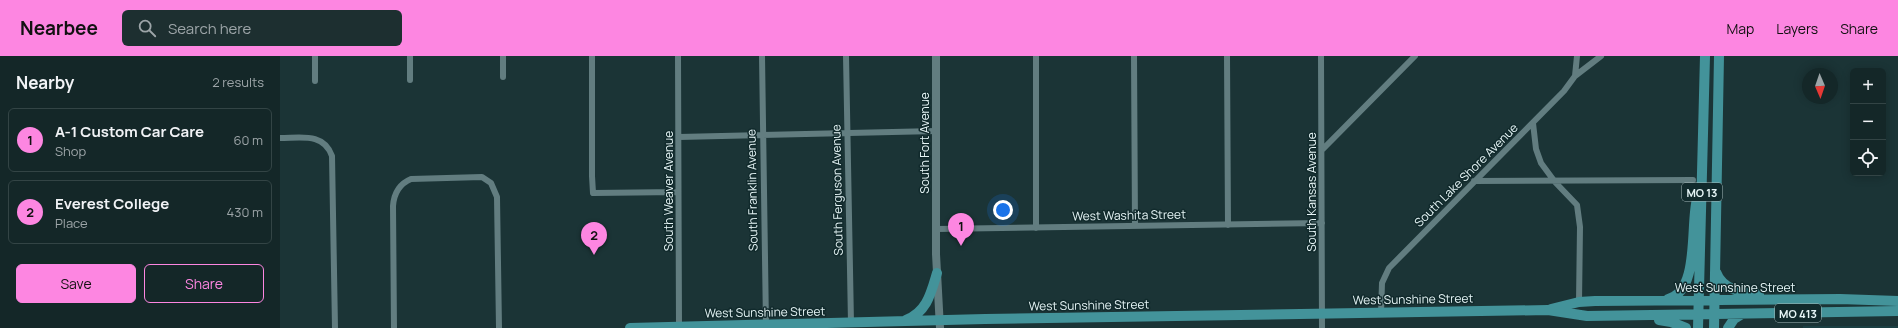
<!DOCTYPE html>
<meta charset="utf-8">
<style>
:root{--surface:#142728;--page:#1d2f30;--text:#f1f3f6;--muted:#9da5a8;--line:#334445;--accent:#fd86e1}
body{margin:0;font-family:Manrope,sans-serif;background:var(--page);color:var(--text)}
.controls{position:absolute;right:12px;top:12px;display:grid;overflow:hidden;border-radius:6px;box-shadow:0 2px 10px #0003}
.controls button{width:36px;height:36px;display:grid;place-items:center;padding:0;border:0;border-bottom:1px solid var(--line);background:var(--surface);color:var(--text);font:20px sans-serif}
.compass{position:absolute;left:1522px;top:12px;width:36px;height:36px;border-radius:50%;background:var(--surface);box-shadow:0 2px 10px #0003;rotate:178deg}
.you{position:absolute;left:723px;top:154px;width:14px;height:14px;margin:-10px;border:3px solid #fff;border-radius:50%;background:#1a73e8;box-shadow:0 0 0 6px #1a73e833}
.badge{display:grid;place-items:center;width:26px;height:26px;border-radius:50%;background:var(--accent);color:#111;font-size:13px;font-weight:700}
.pin{position:absolute;translate:-50% -33px;filter:drop-shadow(0 1px 2px #0008)}
.pin::after{content:'';position:absolute;top:21px;width:14px;height:12px;background:inherit;clip-path:polygon(0 0,100% 0,50% 100%)}
.list{margin:0;padding:0;list-style:none}
h2{display:flex;justify-content:space-between;align-items:center;height:52px;margin:0;padding:0 16px;font-size:17px}
h2 small{font-size:13px;font-weight:400;color:var(--muted)}
.list li{display:grid;grid-template-columns:26px 1fr auto;gap:12px;align-items:center;box-sizing:border-box;height:64px;margin:0 8px 8px;padding:0 8px;border:1px solid var(--line);border-radius:6px}
.list b{display:block;font-size:15px;white-space:nowrap}
.list p{margin:0;font-size:13px;white-space:nowrap;color:var(--muted)}
.list em{font-size:13px;font-style:normal;color:var(--muted)}
.actions{display:flex;gap:8px;padding:12px 16px}
.actions a{flex:1;padding:9px 0;border:1px solid var(--accent);border-radius:6px;text-align:center;font-size:14px;color:var(--accent)}
.actions .main{background:var(--accent);color:#111}
.icon{flex:none;width:22px;height:22px;fill:none;stroke:currentColor;stroke-width:2;stroke-linecap:round;stroke-linejoin:round}
.map{position:relative;flex:none;width:1618px;height:272px;overflow:hidden}
header{display:flex;align-items:center;gap:24px;box-sizing:border-box;height:56px;padding:0 20px;background:var(--accent);color:#111}
header strong{font-size:19px}
nav{display:flex;gap:22px;margin-inline-start:auto;font-size:14px}
.search{width:280px;height:36px;background:var(--page);display:flex;align-items:center;gap:10px;box-sizing:border-box;padding:0 14px;border-radius:6px;color:var(--muted);font-size:15px}
main{display:flex}
aside{flex:1;background:var(--surface)}
.map>svg:first-child{display:block}
.built{fill:#1b3f43}
.lines{fill:none;stroke-linecap:round;stroke-linejoin:round}
.minor{stroke:#627d80;stroke-width:6}
.tertiary{stroke:#627d80;stroke-width:8}
.primary{stroke:#43939a;stroke-width:10}
.labels{text-anchor:middle;dominant-baseline:central;stroke-width:3;stroke-linejoin:round;paint-order:stroke}
.shield{fill:#112a2c;stroke:#a6b8b9;stroke-width:1}
.shield-label{font-size:11px;font-weight:bold;fill:#e6f5f6}
.street-label{font-size:12px;fill:#e6f5f6;stroke:#112a2c}
</style>
<header>
<strong>Nearbee</strong>
<div class="search"><svg class="icon" aria-label="search" viewBox="0 0 24 24"><circle cx="10" cy="10" r="6"/><path d="M15 15l6 6"/></svg>Search here</div>
<nav><a>Map</a><a>Layers</a><a>Share</a></nav>
</header>
<main>
<aside>
<h2>Nearby<small>2 results</small></h2>
<ul class="list">
<li><span class="badge">1</span><div><b>A-1 Custom Car Care</b><p>Shop</p></div><em>60 m</em></li>
<li><span class="badge">2</span><div><b>Everest College</b><p>Place</p></div><em>430 m</em></li>
</ul>
<div class="actions"><a class="main">Save</a><a>Share</a></div>
</aside>
<div class="map">
<svg width="1618" height="272" viewBox="0 0 1618 272">
<rect width="100%" height="100%" fill="#1b3436"/>
<path class="built" d="M 1523,270 L 1618,270 L 1618,272 L 1523,272 Z"/>
<g class="lines">
<path class="minor" d="M 35,0 L 35,25
M 130,0 L 130,24
M 223,0 L 223,21
M 312,0 L 312,120 L 313,137 L 398,136
M 398,0 L 399,271
M 482,0 L 486,269
M 566,0 L 571,267
M 756,0 L 756,172
M 854,0 L 855,170
M 947,0 L 948,169
M 1041,0 L 1042,272
M 1295,20 L 1321,0
M 1253,67 L 1256,93 L 1261,107 L 1275,126 L 1297,149 L 1300,171 L 1299,246
M 399,81 L 656,75
M 0,82 C 20,82 44,76 52,100 L 55,272
M 1042,94 L 1135,0
M 1194,125 L 1413,124
M 657,173 L 1042,167
M 1101,257 L 1102,227 L 1109,212 L 1284,35 L 1295,20 L 1297,0
M 114,272 L 113,150 C 114,137 119,128 131,123 L 202,121 L 211,127 L 217,141 L 219,272"/>
<path class="tertiary" d="M 656,0 L 656,198 L 660,272"/>
<path class="primary" d="M 1436,216 C 1442,233 1462,238 1479,238
M 1388,243 C 1420,235 1410,169 1417,143
M 1271,253 L 1299,246 L 1315,245 L 1560,243 L 1618,245
M 626,264 C 647,256 651,237 657,217
M 1379,264 L 1391,266 L 1406,272
M 350,272 L 705,263 L 1268,254 L 1307,260 L 1618,255
M 1418,272 L 1425,0
M 1434,272 L 1439,0
M 1448,272 L 1454,263 L 1462,258"/>
</g>
<g class="labels">
<g class="shield">
<rect x="1402" y="127" width="40" height="18" rx="3"/>
<rect x="1495" y="248" width="46" height="18" rx="3"/>
</g>
<g class="shield-label">
<text x="1422" y="136">MO 13</text>
<text x="1518" y="257">MO 413</text>
</g>
<g class="street-label">
<text transform="translate(644 87) rotate(-90)">South Fort Avenue</text>
<text transform="translate(1186 119) rotate(-45)">South Lake Shore Avenue</text>
<text transform="translate(472 134) rotate(-91)">South Franklin Avenue</text>
<text transform="translate(557 134) rotate(-91)">South Ferguson Avenue</text>
<text transform="translate(388 135) rotate(-90)">South Weaver Avenue</text>
<text transform="translate(1031 136) rotate(-90)">South Kansas Avenue</text>
<text transform="translate(849 159) rotate(-1)">West Washita Street</text>
<text x="1455" y="231">West Sunshine Street</text>
<text transform="translate(1133 243) rotate(-1)">West Sunshine Street</text>
<text transform="translate(809 249) rotate(-1)">West Sunshine Street</text>
<text transform="translate(485 256) rotate(-1)">West Sunshine Street</text>
</g>
</g>
</svg>
<div class="controls">
<button>+</button>
<button>−</button>
<button><svg class="icon" aria-label="locate" viewBox="0 0 24 24"><circle cx="12" cy="12" r="6"/><path d="M12 2v4M12 18v4M2 12h4M18 12h4"/></svg></button>
</div>
<svg class="compass" viewBox="-18 -18 36 36"><path d="M0-13l5 13h-10z" fill="#e53935"/><path d="M0 13l5-13h-10z" fill="#9da5a8"/></svg>
<div class="you"></div>
<div class="pin badge" style="left:681px;top:190px">1</div>
<div class="pin badge" style="left:314px;top:199px">2</div>
</div>
</main>
